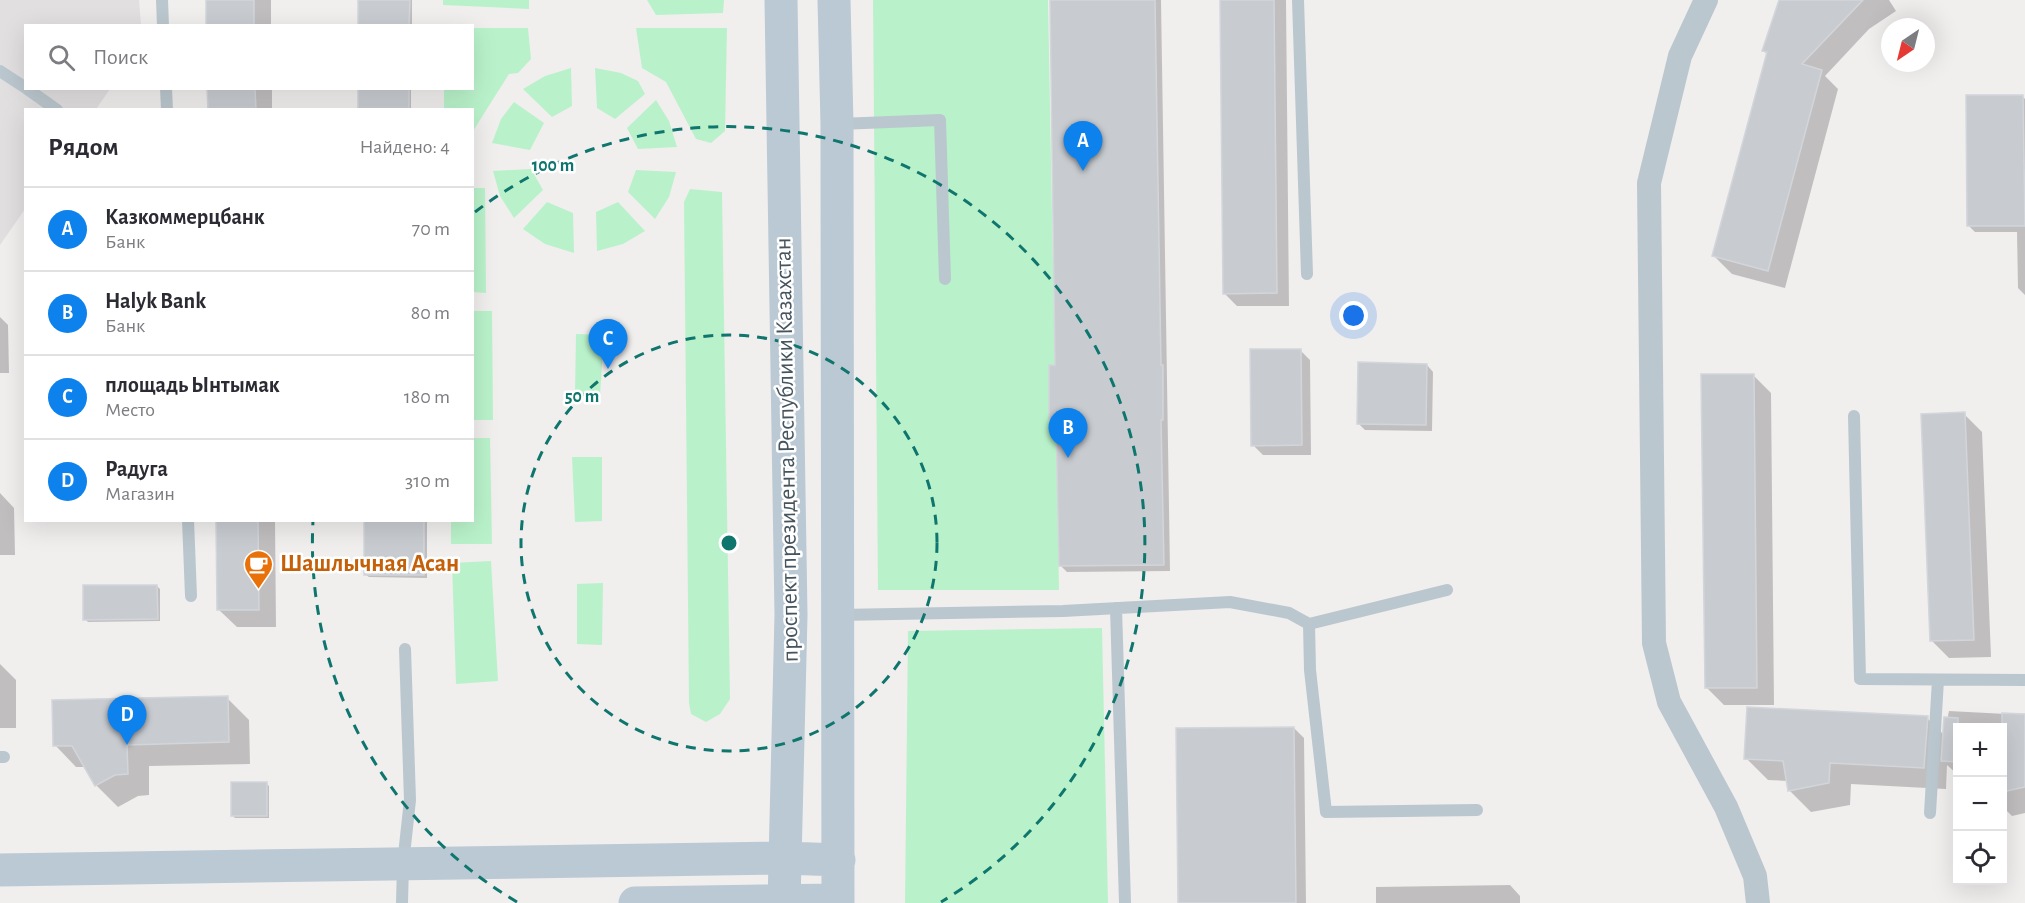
<!DOCTYPE html>
<html lang="ru">
<meta charset="utf-8">
<style>
:root{--surface:#fff;--page:#f7f7f7;--text:#2b2b33;--muted:#7c7c81;--line:#e1e1e2;--accent:#0d81ec}
body{margin:0;font-family:"Alegreya Sans",sans-serif;background:var(--page);color:var(--text)}
.controls{position:absolute;right:18px;bottom:18px;display:grid;overflow:hidden;border-radius:0px;box-shadow:0 6px 24px #0002}
.controls button{width:54px;height:54px;display:grid;place-items:center;padding:0;border:0;border-bottom:2px solid var(--line);background:var(--surface);color:var(--text);font:30px sans-serif}
.compass{position:absolute;left:1881px;top:18px;width:54px;height:54px;border-radius:50%;background:var(--surface);box-shadow:0 6px 24px #0002;rotate:215deg}
.you{position:absolute;left:1354px;top:316px;width:21px;height:21px;margin:-15px;border:4px solid #fff;border-radius:50%;background:#1a73e8;box-shadow:0 0 0 9px #1a73e833}
.badge{display:grid;place-items:center;width:39px;height:39px;border-radius:50%;background:var(--accent);color:#fff;font-size:20px;font-weight:700}
.pin{position:absolute;translate:-50% -50px;filter:drop-shadow(0 2px 3px #0008)}
.pin::after{content:'';position:absolute;top:32px;width:21px;height:18px;background:inherit;clip-path:polygon(0 0,100% 0,50% 100%)}
.list{margin:0;padding:0;list-style:none}
h2{display:flex;justify-content:space-between;align-items:center;height:78px;margin:0;padding:0 24px;font-size:26px}
h2 small{font-size:20px;font-weight:400;color:var(--muted)}
.list li{display:grid;grid-template-columns:39px 1fr auto;gap:18px;align-items:center;box-sizing:border-box;height:84px;padding:0 24px;border-top:2px solid var(--line)}
.list b{display:block;font-size:22px;white-space:nowrap}
.list p{margin:0;font-size:20px;white-space:nowrap;color:var(--muted)}
.list em{font-size:20px;font-style:normal;color:var(--muted)}
.icon{flex:none;width:33px;height:33px;fill:none;stroke:currentColor;stroke-width:2;stroke-linecap:round;stroke-linejoin:round}
.map{position:relative;flex:none;width:2025px;height:903px;overflow:hidden}
.search{position:absolute;background:var(--surface);box-shadow:0 6px 24px #0002;left:24px;top:24px;width:450px;height:66px;display:flex;align-items:center;gap:15px;box-sizing:border-box;padding:0 21px;border-radius:0px;color:var(--muted);font-size:22px}
.panel{position:absolute;background:var(--surface);box-shadow:0 6px 24px #0002;left:24px;top:108px;width:450px;height:414px;border-radius:0px}
.map>svg:first-child{display:block}
.education{fill:#e2dfe0}
.green{fill:#b9f2ca}
.shadow{fill:#0003}
.building{fill:#c8ccd1;stroke:#d2d5da;stroke-width:1.5}
.lines{fill:none;stroke-linecap:round;stroke-linejoin:round}
.service{stroke:#bbc7ce;stroke-width:12}
.minor{stroke:#bbc7ce;stroke-width:24}
.secondary{stroke:#bac9d4;stroke-width:33}
.ring{fill:none;stroke:#0f766e;stroke-width:3;stroke-dasharray:10 8}
.labels{text-anchor:middle;dominant-baseline:central;stroke-width:5;stroke-linejoin:round;paint-order:stroke}
.street-label{font-size:24px;fill:#45545d;stroke:#fff}
.food-label{font-size:24px;font-weight:bold;fill:#c56008;stroke:#fff;text-anchor:start}
.centre{fill:#0f766e;stroke:#fff;stroke-width:3}
.ring-label{font-size:18px;text-anchor:middle;font-weight:bold;fill:#0f766e;stroke:#fff;stroke-width:5;stroke-linejoin:round;paint-order:stroke}
</style>
<div class="map">
<svg width="2025" height="903" viewBox="0 0 2025 903">
<rect width="100%" height="100%" fill="#f1eeee"/>
<path class="education" d="M 0,0 L 139,0 L 141,25 L 26,26 L 26,88 L 110,89 L 96,109 L 26,110 L 25,209 L 0,245 Z"/>
<path class="green" d="M 443,0 L 529,0 L 529,9 L 443,5 Z
M 647,0 L 724,0 L 723,13 L 656,15 Z
M 873,0 L 1048,0 L 1059,590 L 878,590 Z
M 473,28 L 528,28 L 531,59 L 518,73 L 509,74 L 473,131 L 472,110 L 444,109 L 444,89 L 472,88 Z
M 636,28 L 727,28 L 725,131 L 711,143 L 696,139 L 666,82 L 642,68 Z
M 571,68 L 572,106 L 552,117 L 523,89 L 545,76 Z
M 595,68 L 621,73 L 638,81 L 645,94 L 615,119 L 597,108 Z
M 656,100 L 669,121 L 677,147 L 638,149 L 627,128 Z
M 514,102 L 544,123 L 530,150 L 492,143 L 501,119 Z
M 531,169 L 543,190 L 514,218 L 500,196 L 493,171 Z
M 636,170 L 676,172 L 669,197 L 655,219 L 628,192 Z
M 473,188 L 485,188 L 486,293 L 473,292 Z
M 690,189 L 722,192 L 730,699 L 720,714 L 706,722 L 691,714 L 689,703 L 684,202 Z
M 547,202 L 573,213 L 574,253 L 545,244 L 523,229 Z
M 618,202 L 645,231 L 623,244 L 597,251 L 596,212 Z
M 473,311 L 492,311 L 493,420 L 473,420 Z
M 576,334 L 604,335 L 600,395 L 575,394 Z
M 473,438 L 490,438 L 492,544 L 451,544 L 451,521 L 472,520 Z
M 572,457 L 602,457 L 602,521 L 575,522 Z
M 491,561 L 498,681 L 456,684 L 452,563 Z
M 603,583 L 602,645 L 577,644 L 577,584 Z
M 1102,628 L 1108,903 L 905,903 L 908,631 Z"/>
<path class="shadow" d="M 208,0 L 271,0 L 271,26 L 208,26 Z
M 360,0 L 412,0 L 412,26 L 360,26 Z
M 1051,0 L 1161,0 L 1170,571 L 1067,572 L 1060,565 L 1058,426 L 1050,419 L 1057,366 Z
M 1222,0 L 1286,0 L 1289,306 L 1237,306 L 1224,293 Z
M 1789,0 L 1889,0 L 1896,11 L 1869,29 L 1825,76 L 1838,89 L 1785,288 L 1732,274 L 1714,256 L 1768,55 L 1764,51 Z
M 209,88 L 272,88 L 272,110 L 209,110 Z
M 359,88 L 411,88 L 411,110 L 359,110 Z
M 2023,97 L 2025,99 L 2025,295 L 2018,288 L 2017,232 L 1975,232 L 1969,226 Z
M 0,317 L 8,325 L 9,373 L 0,373 Z
M 1300,350 L 1310,360 L 1311,455 L 1263,455 L 1253,445 Z
M 1427,365 L 1433,372 L 1432,431 L 1365,430 L 1358,423 Z
M 1753,375 L 1771,393 L 1774,705 L 1724,705 L 1706,687 Z
M 1964,414 L 1982,432 L 1991,657 L 1949,658 L 1932,641 Z
M 0,493 L 14,508 L 15,555 L 0,555 Z
M 218,520 L 275,520 L 276,627 L 237,627 L 219,610 Z
M 366,520 L 427,520 L 427,578 L 369,577 L 366,575 Z
M 157,586 L 160,589 L 160,621 L 88,622 L 85,619 Z
M 0,664 L 16,680 L 16,728 L 0,728 Z
M 227,698 L 249,720 L 250,764 L 149,766 L 149,795 L 138,796 L 118,807 L 96,785 L 86,767 L 76,767 L 55,745 Z
M 1949,711 L 2025,715 L 2025,813 L 2012,816 L 2002,806 L 2002,728 L 1958,728 L 1958,775 L 1947,765 L 1946,789 L 1851,784 L 1850,805 L 1811,812 L 1790,791 L 1788,781 L 1768,780 L 1746,758 L 1927,718 L 1944,735 Z
M 1294,728 L 1304,738 L 1306,903 L 1180,903 Z
M 266,783 L 269,786 L 269,818 L 235,818 L 232,815 Z
M 1510,885 L 1520,896 L 1520,903 L 1376,903 L 1376,887 Z"/>
<path class="building" d="M 206,0 L 254,0 L 254,26 L 206,26 Z
M 358,0 L 410,0 L 409,26 L 358,26 Z
M 1050,0 L 1155,0 L 1161,365 L 1163,365 L 1163,420 L 1161,420 L 1164,565 L 1059,566 L 1056,420 L 1049,419 L 1049,365 L 1055,365 Z
M 1220,0 L 1274,0 L 1277,293 L 1223,294 Z
M 1779,0 L 1863,0 L 1802,64 L 1822,70 L 1768,271 L 1712,256 L 1767,52 L 1762,51 Z
M 207,88 L 255,88 L 256,110 L 208,110 Z
M 358,88 L 409,88 L 409,110 L 358,110 Z
M 1966,95 L 2023,95 L 2025,226 L 1967,226 Z
M 1250,349 L 1301,349 L 1302,445 L 1251,446 Z
M 1358,362 L 1427,364 L 1426,425 L 1357,424 Z
M 1701,374 L 1754,374 L 1757,688 L 1705,688 Z
M 1965,412 L 1974,640 L 1930,641 L 1921,414 Z
M 216,520 L 258,520 L 259,610 L 217,610 Z
M 364,520 L 424,520 L 424,575 L 364,575 Z
M 83,585 L 157,585 L 158,619 L 83,620 Z
M 228,696 L 229,742 L 127,745 L 128,774 L 115,775 L 95,786 L 72,746 L 53,746 L 52,700 Z
M 1747,707 L 1928,716 L 1924,768 L 1830,763 L 1829,783 L 1788,791 L 1783,761 L 1744,759 Z
M 2002,713 L 2025,714 L 2025,787 L 2002,792 Z
M 1944,717 L 1958,718 L 1958,762 L 1941,761 Z
M 1294,727 L 1296,903 L 1178,903 L 1176,728 Z
M 231,782 L 267,782 L 267,816 L 231,816 Z"/>
<g class="lines">
<path class="service" d="M 162,0 L 163,26
M 1298,0 L 1307,274
M 0,71 L 26,88
M 26,88 L 57,110
M 166,88 L 167,110
M 839,124 L 940,120 L 945,279
M 1854,416 L 1860,679 L 2025,680
M 188,520 L 191,596
M 1116,608 L 1125,903
M 839,615 L 1063,611 L 1230,602 L 1289,613 L 1309,624 L 1310,670 L 1326,812 L 1477,810
M 1309,624 L 1447,590
M 0,757 L 4,757
M 1930,813 L 1938,680
M 402,903 L 403,864 L 410,800 L 405,649"/>
<path class="minor" d="M 1706,0 L 1680,56 L 1649,183 L 1654,643 L 1669,702 L 1726,807 L 1755,876 L 1758,903"/>
<path class="secondary" d="M 781,0 L 791,615 L 784,903
M 834,0 L 837,124 L 838,903
M 0,870 L 785,858 L 839,860
M 635,903 L 838,900"/>
</g>
<g class="ring">
<circle cx="729" cy="543" r="208"/>
<path d="M517 902A417 417 0 0 1 313 521M475 212A417 417 0 1 1 941 902"/>
</g>
<defs>
<symbol id="cafe-pin" viewBox="-11 -11 22 30"><path d="M0 17L-7.5 6A9.5 9.5 0 1 1 7.5 6Z" fill="#e8710a" stroke="#fff"/><path d="M-5.5-4.5H6V0H3Q3 3.5 0 3.5H-2.5Q-5.5 3.5-5.5 0ZM3-3.2v2h1.7v-2ZM-6 4.5H4V6H-6Z" fill="#fff"/></symbol>
</defs>
<g fill-rule="evenodd">
<use href="#cafe-pin" x="242" y="548" width="33" height="45"/>
</g>
<g class="labels">
<g class="street-label">
<text transform="translate(787 450) rotate(-91)">проспект президента Республики Казахстан</text>
</g>
<g class="food-label">
<text x="280" y="564">Шашлычная Асан</text>
</g>
</g>
<circle cx="729" cy="543" r="9" class="centre"/>
<g class="ring-label">
<text x="553" y="171">100 m</text>
<text x="582" y="402">50 m</text>
</g>
</svg>
<div class="controls">
<button>+</button>
<button>−</button>
<button><svg class="icon" aria-label="locate" viewBox="0 0 24 24"><circle cx="12" cy="12" r="6"/><path d="M12 2v4M12 18v4M2 12h4M18 12h4"/></svg></button>
</div>
<svg class="compass" viewBox="-18 -18 36 36"><path d="M0-13l5 13h-10z" fill="#e53935"/><path d="M0 13l5-13h-10z" fill="#7c7c81"/></svg>
<div class="you"></div>
<div class="pin badge" style="left:1083px;top:171px">A</div>
<div class="pin badge" style="left:1068px;top:458px">B</div>
<div class="pin badge" style="left:608px;top:369px">C</div>
<div class="pin badge" style="left:127px;top:745px">D</div>
<div class="search"><svg class="icon" aria-label="search" viewBox="0 0 24 24"><circle cx="10" cy="10" r="6"/><path d="M15 15l6 6"/></svg>Поиск</div>
<section class="panel">
<h2>Рядом<small>Найдено: 4</small></h2>
<ul class="list">
<li><span class="badge">A</span><div><b>Казкоммерцбанк</b><p>Банк</p></div><em>70 m</em></li>
<li><span class="badge">B</span><div><b>Halyk Bank</b><p>Банк</p></div><em>80 m</em></li>
<li><span class="badge">C</span><div><b>площадь Ынтымак</b><p>Место</p></div><em>180 m</em></li>
<li><span class="badge">D</span><div><b>Радуга</b><p>Магазин</p></div><em>310 m</em></li>
</ul>
</section>
</div>
